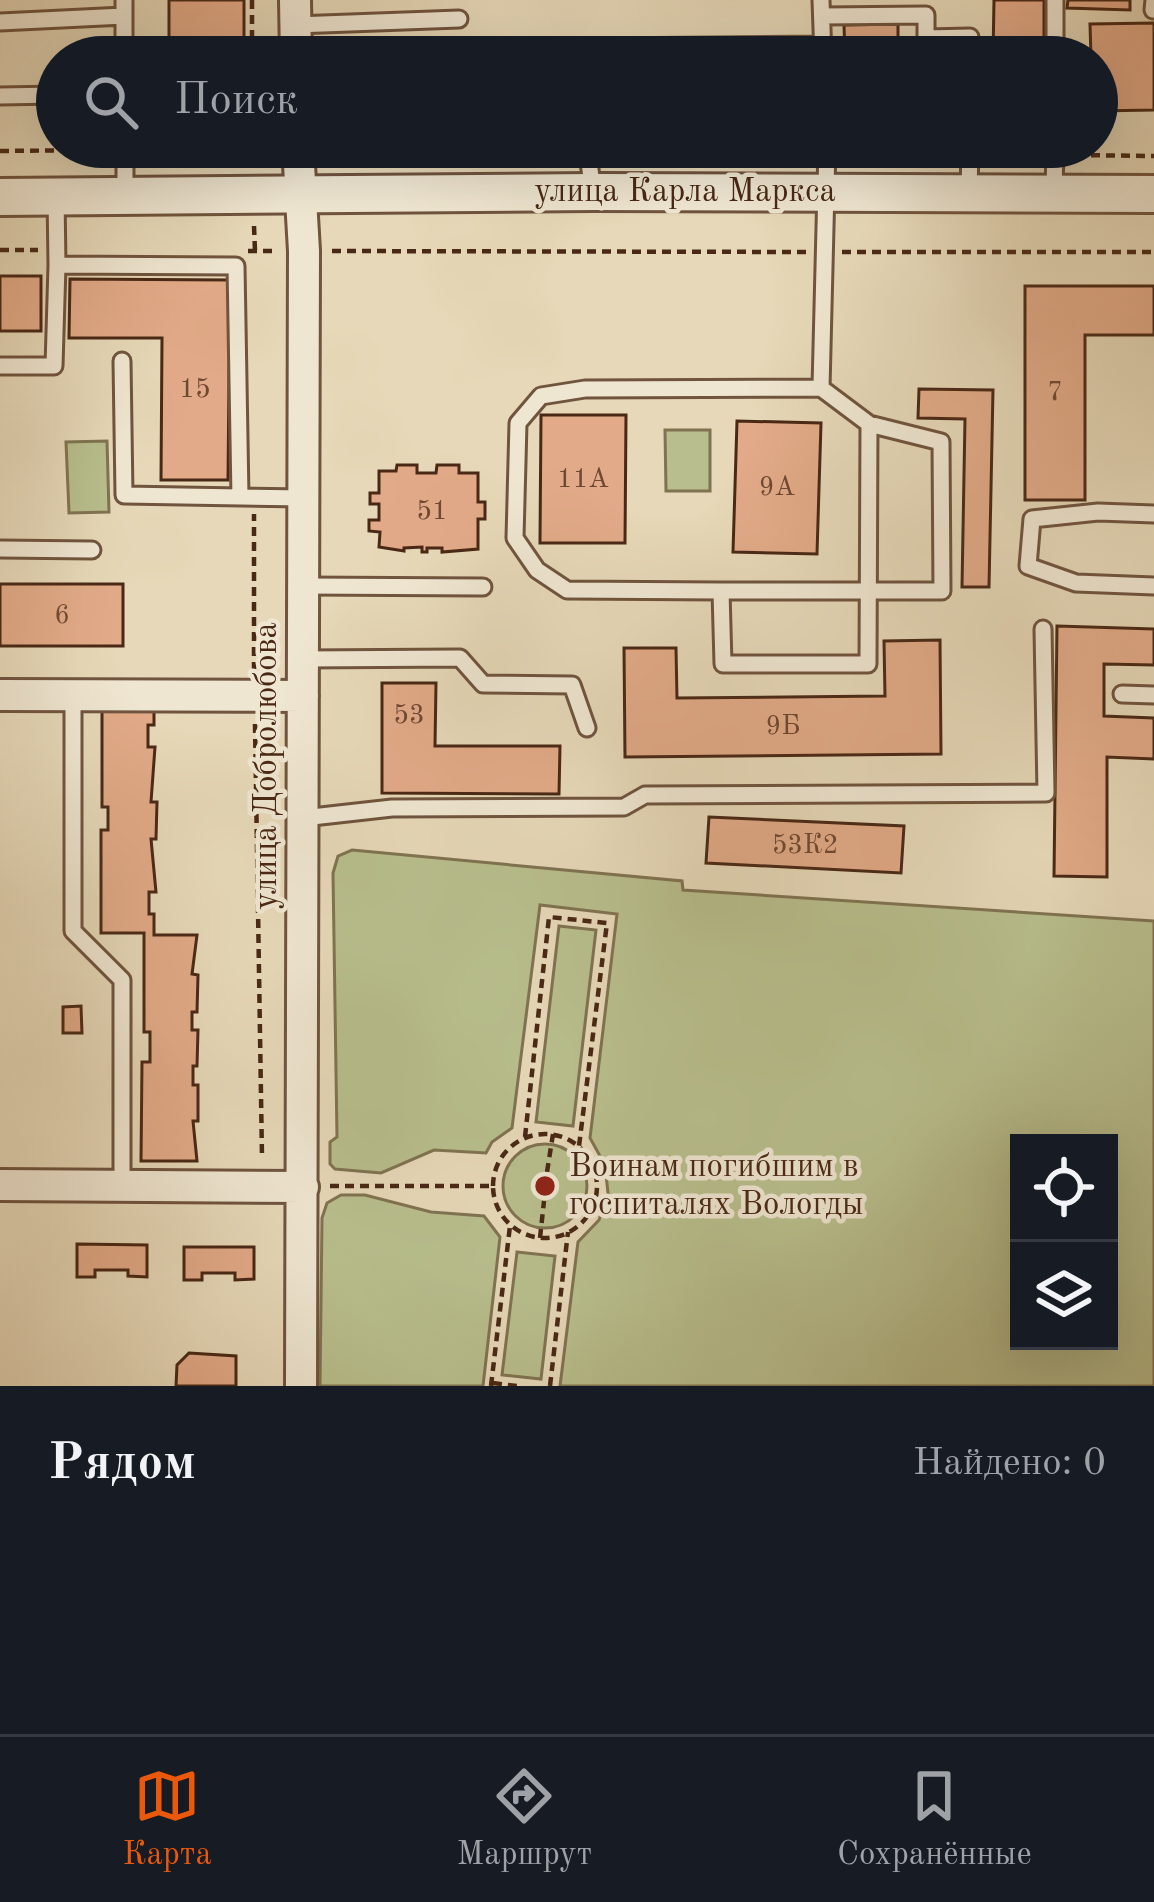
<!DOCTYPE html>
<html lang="ru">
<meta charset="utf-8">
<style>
:root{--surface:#171b24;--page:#242831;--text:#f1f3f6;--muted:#9ea1a6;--line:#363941;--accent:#ea580c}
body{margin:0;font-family:"Old Standard TT",serif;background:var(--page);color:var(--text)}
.controls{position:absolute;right:36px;bottom:36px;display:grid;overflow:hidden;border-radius:0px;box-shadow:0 12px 48px #0002}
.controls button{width:108px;height:108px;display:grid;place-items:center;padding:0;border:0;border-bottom:3px solid var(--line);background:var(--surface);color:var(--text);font:60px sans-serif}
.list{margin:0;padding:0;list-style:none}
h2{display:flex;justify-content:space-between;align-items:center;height:156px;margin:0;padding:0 48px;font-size:51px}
h2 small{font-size:39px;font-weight:400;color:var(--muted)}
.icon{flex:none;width:66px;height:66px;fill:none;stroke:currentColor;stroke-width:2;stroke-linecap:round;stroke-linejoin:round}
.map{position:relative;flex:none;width:1154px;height:1386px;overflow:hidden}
.search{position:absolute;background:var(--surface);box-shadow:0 12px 48px #0002;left:36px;right:36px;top:36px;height:132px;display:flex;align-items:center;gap:30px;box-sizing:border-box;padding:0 42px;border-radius:66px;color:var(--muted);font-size:45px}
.sheet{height:348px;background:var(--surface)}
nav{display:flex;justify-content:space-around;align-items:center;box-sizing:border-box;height:168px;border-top:3px solid var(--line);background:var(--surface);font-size:33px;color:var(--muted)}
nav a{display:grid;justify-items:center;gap:6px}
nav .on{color:var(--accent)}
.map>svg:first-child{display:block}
.green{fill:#b8be8d;stroke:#807351;stroke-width:3;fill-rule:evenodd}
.building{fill:#e2aa88;stroke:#492815;stroke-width:3}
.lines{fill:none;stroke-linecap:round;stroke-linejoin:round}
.service-casing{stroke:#70543e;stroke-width:21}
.minor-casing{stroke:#70543e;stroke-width:36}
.tertiary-casing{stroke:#70543e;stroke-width:42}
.path{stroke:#492815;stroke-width:4.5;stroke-dasharray:9 6;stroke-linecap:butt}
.service{stroke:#efe6d1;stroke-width:15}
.minor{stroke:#efe6d1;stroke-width:30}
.tertiary{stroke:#efe6d1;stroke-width:36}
.poi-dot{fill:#8f2418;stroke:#efe6d1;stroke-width:4.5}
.labels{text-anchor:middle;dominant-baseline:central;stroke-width:9;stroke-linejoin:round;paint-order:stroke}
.number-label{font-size:27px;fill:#6f4832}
.street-label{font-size:33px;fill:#492815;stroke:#efe6d1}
.poi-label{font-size:33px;fill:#492815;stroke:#efe6d1;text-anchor:start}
</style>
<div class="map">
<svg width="1154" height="1386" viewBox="0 0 1154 1386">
<rect width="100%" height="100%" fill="#e6d8b8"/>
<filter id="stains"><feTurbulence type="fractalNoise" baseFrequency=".00167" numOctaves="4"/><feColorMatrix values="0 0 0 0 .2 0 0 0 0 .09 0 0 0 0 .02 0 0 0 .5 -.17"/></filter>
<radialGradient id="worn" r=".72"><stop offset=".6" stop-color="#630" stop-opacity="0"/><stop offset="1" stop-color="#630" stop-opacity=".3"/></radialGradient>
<path class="green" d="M 665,430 L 710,430 L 710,491 L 666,491 Z
M 107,441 L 109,512 L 69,513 L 66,442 Z
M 352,850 L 682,881 L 683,890 L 1154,921 L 1154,1386 L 560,1386 L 578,1242 L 599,1220 L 608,1193 L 605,1165 L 590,1138 L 617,914 L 540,905 L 512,1128 L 492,1142 L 486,1153 L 434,1150 L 381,1173 L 335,1169 L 330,1164 L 330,1142 L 337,1137 L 333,873 L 338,856 ZM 1019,1143 L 1109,1143 L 1109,1341 L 1019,1341 Z
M 559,926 L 596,930 L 573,1126 L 536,1122 Z
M503 1186a42 42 0 1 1 84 0a42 42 0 1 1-84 0Z
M 341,1195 L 365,1195 L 431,1212 L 484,1216 L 500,1237 L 483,1386 L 320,1386 L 322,1218 L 327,1203 Z
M 517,1252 L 555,1256 L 541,1379 L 502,1375 Z"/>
<path class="building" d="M 169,0 L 244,0 L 244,57 L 169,57 Z
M 994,0 L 1044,0 L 1044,57 L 993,57 Z
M 1068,0 L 1130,0 L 1130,10 L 1067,8 Z
M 1154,23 L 1154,110 L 1097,111 L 1097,57 L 1091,57 L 1090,24 Z
M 898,24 L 898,57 L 845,57 L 844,25 Z
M 0,276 L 41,276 L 41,331 L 0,331 Z
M 70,279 L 230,280 L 228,480 L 161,480 L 162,338 L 69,338 Z
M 1025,286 L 1154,286 L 1154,335 L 1085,335 L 1085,500 L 1025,500 Z
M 919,389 L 993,390 L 989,587 L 962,587 L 965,419 L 918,418 Z
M 541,415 L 626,415 L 625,543 L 540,543 Z
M 737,421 L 821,423 L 817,554 L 733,552 Z
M 397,465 L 417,465 L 417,473 L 436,473 L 437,465 L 459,465 L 459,473 L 478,473 L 478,502 L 485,502 L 485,519 L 478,519 L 478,549 L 442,552 L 442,548 L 427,548 L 427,552 L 422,552 L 422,547 L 404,548 L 404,551 L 379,547 L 380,532 L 369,531 L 369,520 L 379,520 L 379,504 L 370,504 L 370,493 L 379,493 L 379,471 L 396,471 Z
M 0,584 L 123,584 L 123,646 L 0,646 Z
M 1057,626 L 1154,629 L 1154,665 L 1104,664 L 1104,716 L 1154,718 L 1154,759 L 1107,757 L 1107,877 L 1054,876 Z
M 940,640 L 941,754 L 625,757 L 624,648 L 676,648 L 677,698 L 885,696 L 884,641 Z
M 382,683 L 436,683 L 435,746 L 560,746 L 559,794 L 382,793 Z
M 102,710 L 154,710 L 154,725 L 148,725 L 148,747 L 155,747 L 151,802 L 157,802 L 156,839 L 151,839 L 156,892 L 149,892 L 149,914 L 154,914 L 154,935 L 197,935 L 192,974 L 198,975 L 197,1012 L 192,1012 L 192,1030 L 198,1030 L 197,1066 L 193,1066 L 193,1085 L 198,1085 L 198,1121 L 193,1121 L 197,1161 L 141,1161 L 142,1062 L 150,1062 L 150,1032 L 144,1032 L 144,933 L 101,933 L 101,830 L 108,830 L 108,807 L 102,807 Z
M 709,817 L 904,826 L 901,873 L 706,863 Z
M 81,1006 L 82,1033 L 63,1033 L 63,1007 Z
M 77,1244 L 147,1245 L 147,1277 L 128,1276 L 128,1270 L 95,1270 L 95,1277 L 77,1277 Z
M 184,1247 L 254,1247 L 254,1279 L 235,1280 L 235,1273 L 202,1273 L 202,1280 L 184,1280 Z
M 189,1353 L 236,1356 L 236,1386 L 176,1386 L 177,1365 Z"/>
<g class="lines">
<defs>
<path id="service" d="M 124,0 L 124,57
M 821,0 L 823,57
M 1153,10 L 1154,0
M 822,16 L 926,15 L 926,38 L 970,37 L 970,57
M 0,22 L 124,16
M 295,25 L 459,19
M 589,57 L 599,47 L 823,45
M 1055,57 L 1055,0
M 0,96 L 57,95
M 125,147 L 125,196
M 587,147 L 593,192
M 1054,192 L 1055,147
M 969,193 L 970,147
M 56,196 L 57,265
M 122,361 L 124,495 L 303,498
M 0,366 L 54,366 L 57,265 L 236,266 L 240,497
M 821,388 L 827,147
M 1154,514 L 1098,512 L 1032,519 L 1028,566 L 1076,583 L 1154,586
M 0,549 L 92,550
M 303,586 L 483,587
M 721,591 L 567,590 L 537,570 L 515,538 L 518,423 L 541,396 L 585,389 L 821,388 L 869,424 L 941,442 L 942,591 L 721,591 L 723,664 L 868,664 L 869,424
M 303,659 L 460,658 L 483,684 L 572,685 L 587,728
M 1122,694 L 1154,695
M 73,695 L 73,931 L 122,980 L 122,1186
M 303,818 L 392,808 L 624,807 L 645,795 L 1046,793 L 1043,629"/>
<path id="minor" d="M 295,0 L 296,57
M 298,147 L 304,251 L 301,1386
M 0,695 L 303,696
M 0,1185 L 303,1187"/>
<path id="tertiary" d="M 0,197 L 593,192 L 1154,194"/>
</defs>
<use href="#service" class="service-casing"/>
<use href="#minor" class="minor-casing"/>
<use href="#tertiary" class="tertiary-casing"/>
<path class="path" d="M 252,0 L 252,57
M 326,148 L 566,150
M 146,149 L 272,148
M 0,151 L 104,150
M 608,151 L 806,154
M 848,154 L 950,155
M 992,155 L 1034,155
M 1076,155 L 1154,156
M 254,226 L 255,251
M 0,250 L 38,250
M 248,251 L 278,251
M 332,251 L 806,252
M 842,252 L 1154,252
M 254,671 L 254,514
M 255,724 L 262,1157
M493 1186a52 52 0 1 1 104 0a52 52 0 1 1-104 0Z
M 525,1137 L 549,917 L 607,923 L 579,1146
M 547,1172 L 553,1134
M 330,1186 L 492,1186
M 540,1238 L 544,1201
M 493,1383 L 517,1386
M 491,1386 L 510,1226
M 550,1386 L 568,1232"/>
<use href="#service" class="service"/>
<use href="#minor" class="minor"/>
<use href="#tertiary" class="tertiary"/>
</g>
<circle class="poi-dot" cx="545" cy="1186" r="12"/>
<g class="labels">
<g class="number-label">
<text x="195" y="389">15</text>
<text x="1055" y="392">7</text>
<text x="583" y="479">11А</text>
<text x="777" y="487">9А</text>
<text x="432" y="511">51</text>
<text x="62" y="615">6</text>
<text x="409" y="715">53</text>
<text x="783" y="726">9Б</text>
<text x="805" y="845">53К2</text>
</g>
<g class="street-label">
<text x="685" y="192">улица Карла Маркса</text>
<text transform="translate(267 766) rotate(-90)">улица Добролюбова</text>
</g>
<g class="poi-label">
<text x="569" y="1167">Воинам погибшим в<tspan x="569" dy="38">госпиталях Вологды</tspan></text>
</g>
</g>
<rect width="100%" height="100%" filter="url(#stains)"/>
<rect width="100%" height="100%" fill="url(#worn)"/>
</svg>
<div class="controls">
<button><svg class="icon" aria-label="locate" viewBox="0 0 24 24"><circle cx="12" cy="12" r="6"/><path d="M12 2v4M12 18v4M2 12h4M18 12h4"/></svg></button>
<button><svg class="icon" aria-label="layers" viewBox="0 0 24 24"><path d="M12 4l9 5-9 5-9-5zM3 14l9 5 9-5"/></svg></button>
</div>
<div class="search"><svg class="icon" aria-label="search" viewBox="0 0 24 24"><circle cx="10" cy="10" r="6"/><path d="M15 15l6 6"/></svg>Поиск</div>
</div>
<section class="sheet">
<h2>Рядом<small>Найдено: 0</small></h2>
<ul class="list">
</ul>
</section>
<nav>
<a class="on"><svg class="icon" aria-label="map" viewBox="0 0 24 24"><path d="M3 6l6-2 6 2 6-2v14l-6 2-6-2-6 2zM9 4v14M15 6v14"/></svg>Карта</a>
<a><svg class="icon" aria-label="directions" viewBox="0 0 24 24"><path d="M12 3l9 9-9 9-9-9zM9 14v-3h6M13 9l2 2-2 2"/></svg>Маршрут</a>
<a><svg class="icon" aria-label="saved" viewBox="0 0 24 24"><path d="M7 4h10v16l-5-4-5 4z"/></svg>Сохранённые</a>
</nav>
